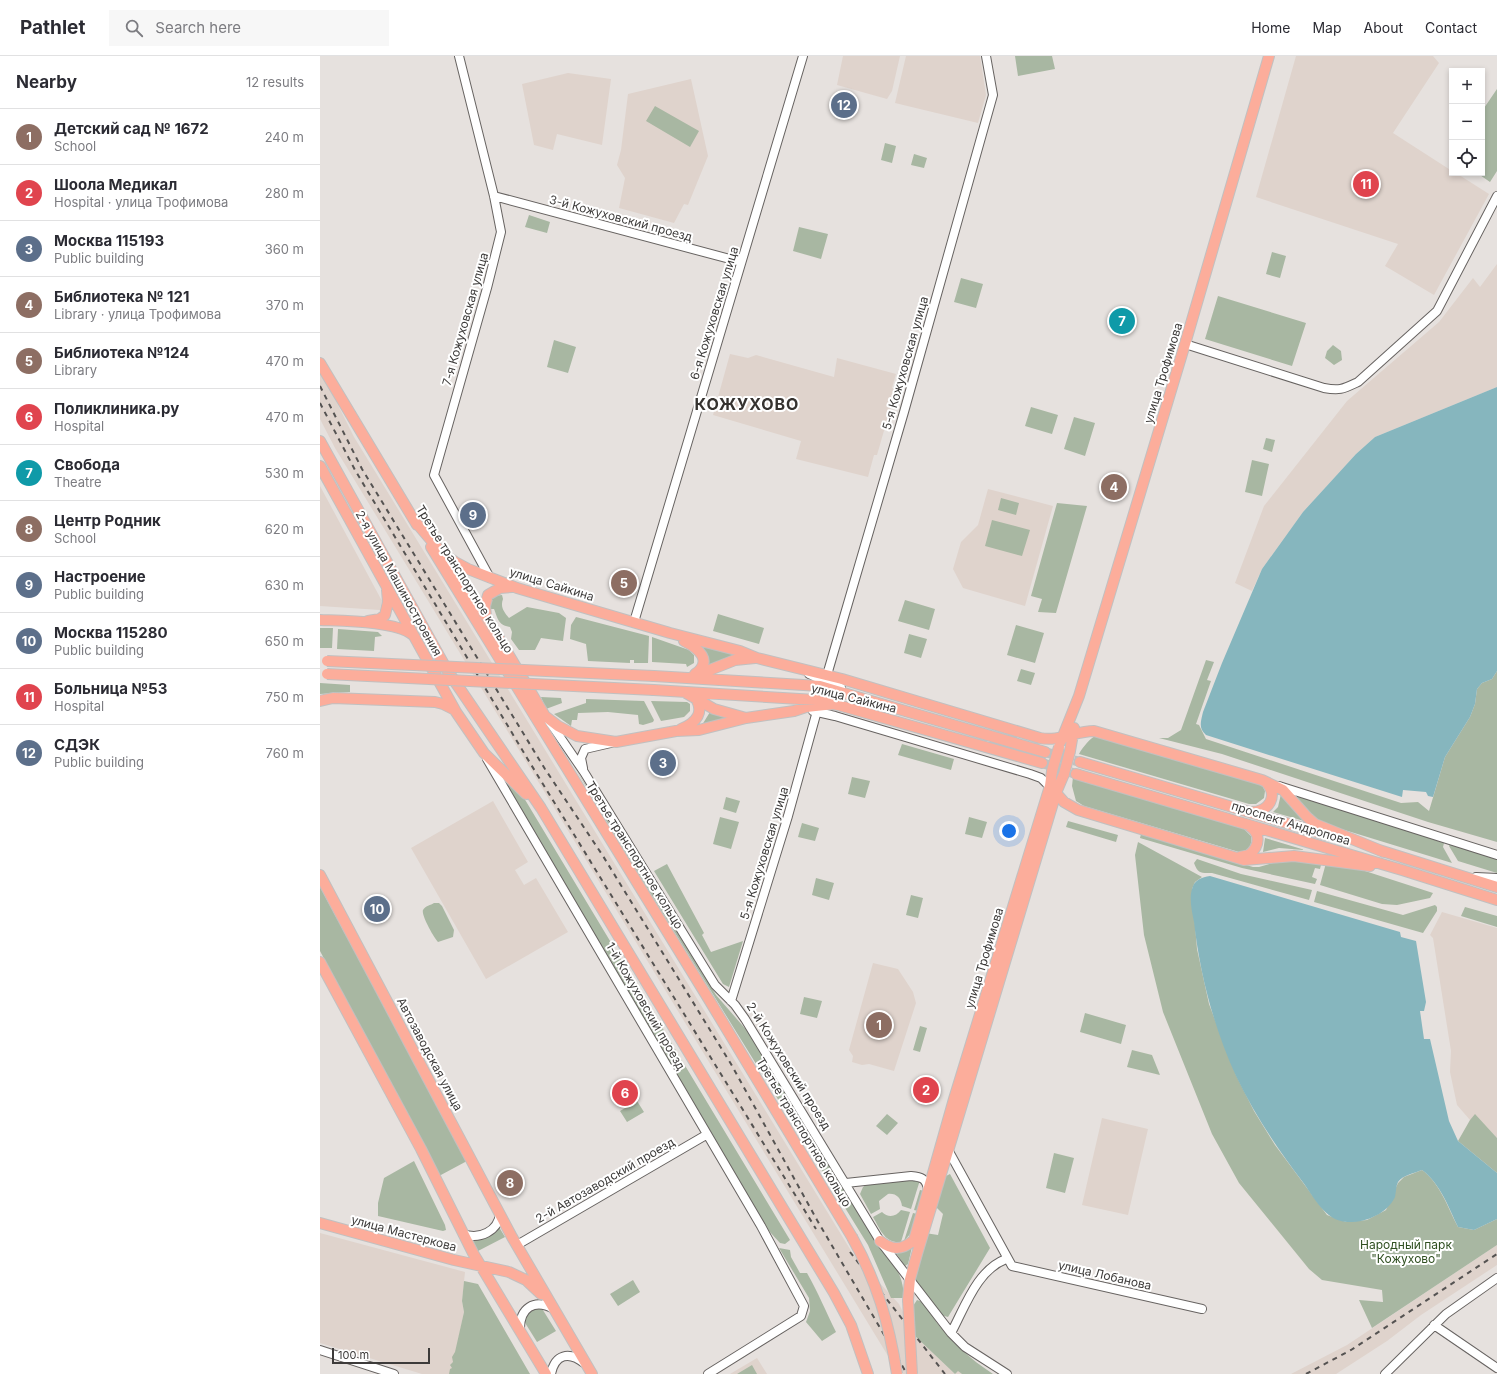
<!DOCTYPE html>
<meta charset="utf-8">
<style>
:root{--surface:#fff;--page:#f7f7f7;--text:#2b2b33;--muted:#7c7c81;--line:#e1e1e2;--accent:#b45309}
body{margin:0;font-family:Inter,sans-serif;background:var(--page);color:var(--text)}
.controls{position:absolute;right:12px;top:12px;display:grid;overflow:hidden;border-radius:0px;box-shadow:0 2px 6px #0003}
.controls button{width:36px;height:36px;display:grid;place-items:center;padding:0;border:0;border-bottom:1px solid var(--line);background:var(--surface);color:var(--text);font:20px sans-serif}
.scale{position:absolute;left:12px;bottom:10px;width:98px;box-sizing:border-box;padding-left:4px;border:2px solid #3d3b3a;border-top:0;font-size:11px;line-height:14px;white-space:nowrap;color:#3d3b3a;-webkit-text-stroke:3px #fff;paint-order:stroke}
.you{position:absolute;left:689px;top:775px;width:14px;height:14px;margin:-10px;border:3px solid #fff;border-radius:50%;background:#1a73e8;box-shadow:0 0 0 6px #1a73e833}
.badge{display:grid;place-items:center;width:26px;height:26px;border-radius:50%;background:var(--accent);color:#fff;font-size:13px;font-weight:700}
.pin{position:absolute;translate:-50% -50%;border:2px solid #fff;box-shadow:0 1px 4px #0006}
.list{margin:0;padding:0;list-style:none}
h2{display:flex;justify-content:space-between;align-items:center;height:52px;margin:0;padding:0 16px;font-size:17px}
h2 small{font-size:13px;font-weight:400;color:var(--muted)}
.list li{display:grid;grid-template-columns:26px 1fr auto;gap:12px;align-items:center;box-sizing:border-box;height:56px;padding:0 16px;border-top:1px solid var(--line)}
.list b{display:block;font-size:15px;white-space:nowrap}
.list p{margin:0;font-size:13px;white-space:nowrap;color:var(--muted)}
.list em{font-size:13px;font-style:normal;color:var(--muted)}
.icon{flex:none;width:22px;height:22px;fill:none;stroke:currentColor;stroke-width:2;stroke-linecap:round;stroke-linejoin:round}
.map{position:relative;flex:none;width:1177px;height:1318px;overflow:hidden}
header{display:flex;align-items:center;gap:24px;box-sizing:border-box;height:56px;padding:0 20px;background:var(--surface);border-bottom:1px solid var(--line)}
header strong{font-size:19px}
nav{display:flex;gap:22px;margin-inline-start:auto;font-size:14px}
.search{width:280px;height:36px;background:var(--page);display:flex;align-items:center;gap:10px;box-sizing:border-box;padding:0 14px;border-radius:0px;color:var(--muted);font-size:15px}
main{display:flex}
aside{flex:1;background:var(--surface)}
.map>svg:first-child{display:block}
.built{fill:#dfd3cc}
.green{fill:#a8b7a2}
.water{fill:#86b6be}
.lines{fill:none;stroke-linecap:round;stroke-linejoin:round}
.major-tunnel{stroke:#c4c0bd;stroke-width:10;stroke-dasharray:10 5;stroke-linecap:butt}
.minor-casing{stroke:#676361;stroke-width:10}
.major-casing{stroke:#c1c0c0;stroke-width:12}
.minor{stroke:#fff;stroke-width:8}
.major{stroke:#fcad9b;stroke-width:10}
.rail{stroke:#555352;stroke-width:2;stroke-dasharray:5 5;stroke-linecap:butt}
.major-bridge-casing{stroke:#c1c0c0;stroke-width:12;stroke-linecap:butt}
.major-bridge{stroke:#fcad9b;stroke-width:10}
.labels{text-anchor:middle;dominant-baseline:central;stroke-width:4;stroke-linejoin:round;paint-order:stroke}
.street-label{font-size:12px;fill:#3d3b3a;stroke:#fff}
.park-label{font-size:12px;fill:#2f4f20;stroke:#fff}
.district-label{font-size:16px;font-weight:bold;letter-spacing:1px;fill:#35322f;stroke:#fff}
</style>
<header>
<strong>Pathlet</strong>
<div class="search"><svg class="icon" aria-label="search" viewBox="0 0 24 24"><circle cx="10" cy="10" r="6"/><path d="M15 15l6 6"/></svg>Search here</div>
<nav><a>Home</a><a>Map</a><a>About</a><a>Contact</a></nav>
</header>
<main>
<aside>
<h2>Nearby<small>12 results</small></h2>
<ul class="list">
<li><span class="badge" style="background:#8d6e63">1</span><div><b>Детский сад № 1672</b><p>School</p></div><em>240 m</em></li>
<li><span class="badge" style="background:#e0444e">2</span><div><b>Шоола Медикал</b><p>Hospital · улица Трофимова</p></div><em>280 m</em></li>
<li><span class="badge" style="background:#5c6f8a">3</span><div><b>Москва 115193</b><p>Public building</p></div><em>360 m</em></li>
<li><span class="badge" style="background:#8d6e63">4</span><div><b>Библиотека № 121</b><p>Library · улица Трофимова</p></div><em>370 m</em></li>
<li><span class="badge" style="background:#8d6e63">5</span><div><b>Библиотека №124</b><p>Library</p></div><em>470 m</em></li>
<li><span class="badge" style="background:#e0444e">6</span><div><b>Поликлиника.ру</b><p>Hospital</p></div><em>470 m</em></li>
<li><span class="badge" style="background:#0f9aa8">7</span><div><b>Свобода</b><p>Theatre</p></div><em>530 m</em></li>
<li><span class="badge" style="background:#8d6e63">8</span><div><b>Центр Родник</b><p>School</p></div><em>620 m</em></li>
<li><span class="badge" style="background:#5c6f8a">9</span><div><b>Настроение</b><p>Public building</p></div><em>630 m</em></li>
<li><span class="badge" style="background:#5c6f8a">10</span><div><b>Москва 115280</b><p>Public building</p></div><em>650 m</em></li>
<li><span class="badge" style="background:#e0444e">11</span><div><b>Больница №53</b><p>Hospital</p></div><em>750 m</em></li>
<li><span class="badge" style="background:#5c6f8a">12</span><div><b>СДЭК</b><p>Public building</p></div><em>760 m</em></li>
</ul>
</aside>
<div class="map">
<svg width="1177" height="1318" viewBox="0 0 1177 1318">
<rect width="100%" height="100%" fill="#e6e1de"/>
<path class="built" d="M 523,0 L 580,0 L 572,35 L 567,43 L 517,29 Z
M 586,0 L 660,0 L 666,39 L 658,67 L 575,47 Z
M 976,0 L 1113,0 L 1119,7 L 1073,77 L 1132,115 L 1132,117 L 1136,117 L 1169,138 L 1114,239 L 1065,210 L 1078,188 L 936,141 Z
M 248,17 L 291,23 L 282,89 L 237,78 L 233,94 L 214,89 L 202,28 Z
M 371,23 L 388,100 L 368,149 L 364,148 L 354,167 L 299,152 L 305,122 L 297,109 L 301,94 L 308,38 Z
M 1177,208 L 1177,331 L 1055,381 L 1036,398 L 983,456 L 942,513 L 932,535 L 915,527 L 944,450 L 1027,345 L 1119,266 L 1153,222 L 1160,231 Z
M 410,298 L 428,302 L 436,299 L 514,321 L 517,302 L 576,318 L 572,332 L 576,333 L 557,399 L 554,399 L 548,421 L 476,403 L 481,385 L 393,359 Z
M 0,310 L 5,323 L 34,381 L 533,1198 L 579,1248 L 595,1280 L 635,1318 L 638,1314 L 642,1318 L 579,1318 L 15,392 L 0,363 Z
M 0,430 L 62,545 L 60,554 L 0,550 Z
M 668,433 L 733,450 L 705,550 L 643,532 L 633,513 L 641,486 L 658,469 Z
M 173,745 L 208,806 L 195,814 L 204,829 L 216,822 L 248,876 L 166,923 L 91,792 Z
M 1122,856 L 1177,872 L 1177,1082 L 1155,1059 L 1150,1064 L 1137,1049 L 1130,1016 L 1131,995 L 1113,882 L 1110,879 Z
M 553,907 L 578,913 L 593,936 L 596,947 L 574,1015 L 549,1008 L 542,1009 L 532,1006 L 533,1000 L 529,994 Z
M 782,1062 L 828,1073 L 808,1159 L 762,1149 Z
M 0,1177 L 145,1216 L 142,1245 L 144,1256 L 131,1318 L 102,1318 L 0,1287 Z
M 1177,1189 L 1177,1209 L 1101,1259 L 1067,1285 L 1016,1318 L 971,1318 L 1027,1289 Z
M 437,1302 L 447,1318 L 410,1318 Z"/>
<path class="green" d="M 695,0 L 732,0 L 735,13 L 698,20 Z
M 1177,33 L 1177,115 L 1170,126 L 1157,117 L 1162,117 L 1162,55 Z
M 335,50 L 379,75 L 370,91 L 326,65 Z
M 565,87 L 576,90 L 572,107 L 561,104 Z
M 594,98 L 607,102 L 604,112 L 591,109 Z
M 209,159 L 230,166 L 227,177 L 205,171 Z
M 479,171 L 508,178 L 501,203 L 473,195 Z
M 952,196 L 966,200 L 960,222 L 946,218 Z
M 641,222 L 663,228 L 656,252 L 634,246 Z
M 898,240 L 986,267 L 972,310 L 885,283 Z
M 234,284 L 256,291 L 248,317 L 227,311 Z
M 1013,289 L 1021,295 L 1022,304 L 1014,309 L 1005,302 L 1007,295 Z
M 711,351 L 738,359 L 732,378 L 705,370 Z
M 754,361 L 775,367 L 765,400 L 744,393 Z
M 946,382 L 955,384 L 952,396 L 943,393 Z
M 932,404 L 949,408 L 942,440 L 925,436 Z
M 681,442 L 699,447 L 696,459 L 678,454 Z
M 737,447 L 767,450 L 736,557 L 718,556 L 722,543 L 711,540 Z
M 672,464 L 710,474 L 702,500 L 665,490 Z
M 182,539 L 183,543 C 180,551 184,556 189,562 L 207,551 L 239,557 L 246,562 L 243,585 L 221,582 L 215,594 L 199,594 L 191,583 L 192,576 L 190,571 C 178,569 178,563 174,553 L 171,553 L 168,550 L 173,540 Z
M 585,544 L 615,553 L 609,574 L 578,565 Z
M 398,558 L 444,572 L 439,588 L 393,575 Z
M 256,561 L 329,580 L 328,607 L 314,607 L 314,604 L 310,604 L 310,607 L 268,605 L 266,588 L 250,583 L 251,569 Z
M 696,569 L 724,577 L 715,607 L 687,599 Z
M 0,572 L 13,572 L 12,592 L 0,592 Z
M 18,573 L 58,576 L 62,580 L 55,581 L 54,595 L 17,593 Z
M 589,578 L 607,583 L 601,602 L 584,597 Z
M 332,581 L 369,594 L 374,599 L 374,607 L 367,611 L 366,608 L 332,606 Z
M 380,589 L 422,598 L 388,611 L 384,595 Z
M 886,604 L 894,606 L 887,624 L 891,625 L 876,668 L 879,669 L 886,683 L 1081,747 L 1098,746 L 1109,755 L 1125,701 L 1150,661 L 1155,648 L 1157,633 L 1162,627 L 1172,623 L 1177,615 L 1177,786 L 1108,766 L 902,698 L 839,682 L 848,682 L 861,674 Z
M 701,613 L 715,617 L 711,629 L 697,625 Z
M 0,627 L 30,629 L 30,636 L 0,638 Z
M 221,641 L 241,642 L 242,647 L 226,653 Z
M 266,643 L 324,645 L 334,664 L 333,666 L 323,669 L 319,668 L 318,659 L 288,656 L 258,657 L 257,664 L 252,664 L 251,670 L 234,658 L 266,647 Z
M 331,645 L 367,646 L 370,648 L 370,655 L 364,661 L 341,665 Z
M 390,656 L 413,662 L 382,669 Z
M 777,679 L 942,729 L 945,735 L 944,742 L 936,748 L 929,748 L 759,698 C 762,692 771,681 777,679 Z
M 582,688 L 634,703 L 631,714 L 578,699 Z
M 252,707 L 396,939 L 429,977 L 555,1185 C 571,1206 583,1214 584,1242 L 571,1242 L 548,1189 L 305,796 Z
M 532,721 L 550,725 L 545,742 L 528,738 Z
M 753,721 L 924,773 L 931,780 C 933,789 928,796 919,796 L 764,750 L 756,745 L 752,730 Z
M 187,725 L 204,742 L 470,1184 L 465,1188 L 460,1187 L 449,1175 L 186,727 Z
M 972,737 L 1124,787 L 1123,791 L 1132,807 L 1005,768 L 990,759 Z
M 961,738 L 984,765 L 953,756 L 958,751 Z
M 406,741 L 420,745 L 416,757 L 403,753 Z
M 400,761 L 419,766 L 411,793 L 393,788 Z
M 649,761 L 667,766 L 662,782 L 645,778 Z
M 748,765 L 798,779 L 796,786 L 746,771 Z
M 482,767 L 499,772 L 495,785 L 478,781 Z
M 821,778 L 933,811 L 939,811 L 970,802 L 1002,805 L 1000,813 L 995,812 L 992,821 L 997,823 L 995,828 L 922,812 L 820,782 Z
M 945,782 L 985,794 L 959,792 L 943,796 Z
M 818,786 L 882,821 L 875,826 L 872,833 L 877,893 L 889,948 L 916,1019 L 934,1055 L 955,1089 L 1007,1159 L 1026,1166 L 1047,1164 L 1066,1154 L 1078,1127 L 1084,1121 L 1102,1114 C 1120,1127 1128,1152 1138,1171 L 1154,1174 L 1177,1163 L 1177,1189 L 1052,1272 L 1039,1244 L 1063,1246 L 1062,1234 L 1002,1224 L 989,1213 L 919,1127 L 892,1078 L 843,956 L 824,879 L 815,799 Z
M 1130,788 L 1177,803 L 1177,817 L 1138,805 L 1129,790 Z
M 877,803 L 921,818 L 992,834 L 989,844 L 892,817 C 881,817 878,818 874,807 Z
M 1006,807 L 1045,815 L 1113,837 L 1110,842 L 1077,849 L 1062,848 L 1000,829 Z
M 347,808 L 384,877 L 382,879 L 391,896 L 423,885 L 409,931 L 403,928 L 334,815 Z
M 496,822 L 514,827 L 509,844 L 492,839 Z
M 0,831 L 147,1105 L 119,1120 L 0,895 Z
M 997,835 L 1083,859 L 1115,849 L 1117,851 L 1117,855 L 1103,877 L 994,846 Z
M 591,839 L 603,842 L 598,862 L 586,859 Z
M 114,847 L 119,847 L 122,850 L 134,874 L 133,881 L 118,886 C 114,882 101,859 103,854 C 105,850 111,849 114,847 Z
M 1145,851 L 1177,860 L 1177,871 L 1141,860 Z
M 484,941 L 502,945 L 497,962 L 480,958 Z
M 765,957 L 806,969 L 801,988 L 760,976 Z
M 600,970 L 607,972 L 600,996 L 593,994 Z
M 812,994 L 832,999 L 840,1019 L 807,1011 Z
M 317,1045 L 324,1056 L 307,1066 L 300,1055 Z
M 567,1058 L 578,1067 L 567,1079 L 556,1070 Z
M 1155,1058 L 1177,1082 L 1177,1117 L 1138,1085 L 1150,1064 Z
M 734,1097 L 754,1102 L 745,1137 L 726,1132 Z
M 94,1105 L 125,1169 L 126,1174 L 123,1175 L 58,1160 L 58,1147 L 64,1122 Z
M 630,1118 L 670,1192 L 628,1261 L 621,1259 L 595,1223 L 605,1177 L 618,1179 L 623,1158 L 615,1150 L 622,1122 Z
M 597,1123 L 600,1124 L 591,1153 L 582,1150 C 581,1142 576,1137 568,1138 L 559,1145 L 560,1153 L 551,1158 L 540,1138 L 543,1131 L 546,1129 Z
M 600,1134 L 604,1135 L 598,1155 L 594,1154 Z
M 581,1154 L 590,1156 L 581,1186 C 565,1188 560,1173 553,1161 L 562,1156 C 568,1162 576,1161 581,1154 Z
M 593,1157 L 597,1158 L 591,1177 L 584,1185 Z
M 179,1171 L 185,1181 L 158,1195 L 153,1185 L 170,1179 Z
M 592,1191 L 588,1208 L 585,1210 L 576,1197 Z
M 459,1192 L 470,1194 L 471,1201 L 480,1217 L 487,1217 C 498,1236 506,1256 516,1276 L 502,1285 L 486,1266 L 490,1255 L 489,1242 Z
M 313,1224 L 320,1236 L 298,1250 L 290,1238 Z
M 144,1225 L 158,1228 L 210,1318 L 129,1318 L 130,1313 L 132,1312 L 130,1309 L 133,1306 L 132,1301 L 135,1296 L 144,1256 L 142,1245 Z
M 597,1244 C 606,1246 612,1259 617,1267 C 634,1288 650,1303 673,1318 L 642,1318 L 638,1315 L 635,1318 L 595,1280 L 593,1250 Z
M 221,1251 L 236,1275 L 217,1286 L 202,1262 L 205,1257 Z
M 432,1309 L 437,1318 L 417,1318 Z"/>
<path class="water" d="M 1177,331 L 1177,615 L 1172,623 L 1162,627 L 1157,633 L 1155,648 L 1150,661 L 1125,701 L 1113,741 L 1108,740 L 1106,736 L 1083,734 L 1082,741 L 886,679 C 878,672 881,665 883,656 L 902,607 L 942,513 L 983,456 L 1036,398 L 1055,381 Z
M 890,820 L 1080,876 L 1081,881 L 1096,885 L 1106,946 L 1104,955 L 1100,955 L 1104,983 L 1110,983 L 1129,1065 L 1138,1085 L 1177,1117 L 1177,1163 L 1154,1174 L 1138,1171 C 1129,1152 1120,1127 1102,1114 C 1095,1117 1083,1119 1078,1126 C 1076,1130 1076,1136 1075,1141 C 1067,1158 1045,1167 1027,1166 C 1005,1165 994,1141 982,1125 C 957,1092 934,1058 916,1020 C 894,972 880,919 874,866 C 872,856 869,843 872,833 C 874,824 882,821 890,820 Z"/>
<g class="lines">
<path class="major-tunnel" d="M 725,696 L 760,706
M 722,707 L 756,718"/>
<defs>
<path id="minor" d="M 139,0 L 174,140 L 181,176 L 167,232 L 114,419 L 170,522
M 174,140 L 421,206
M 865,288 L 1004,332 C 1020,335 1023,333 1038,326 L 1117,255 L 1177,140
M 314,566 L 483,0
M 489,618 L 521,632
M 507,619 L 584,356 L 673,39 L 666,0
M 493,655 L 515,660 L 710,718 L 721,722 L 733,734
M 229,665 L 264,716 L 395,929 L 415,949 L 425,963 L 560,1185 L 631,1277 L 645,1291 L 687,1318
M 167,703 L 441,1170 L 484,1250 L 481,1260 L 388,1318
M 263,712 L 261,702 L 265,693 L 291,687
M 959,730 L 1177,799
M 1156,821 L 1177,822
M 411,945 L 468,760 L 497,655
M 627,1092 L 692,1210 L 882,1253
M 526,1127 L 591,1120 C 601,1121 606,1122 608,1133
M 143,1178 C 160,1184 178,1175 180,1158
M 197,1189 L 386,1079
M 1114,1269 L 1177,1312
M 200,1275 C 199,1252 214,1242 234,1253
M 631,1277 C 645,1251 657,1214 686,1203
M 0,1294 L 74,1318
M 231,1318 C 235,1298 249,1295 264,1307
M 1065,1318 L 1126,1258 L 1177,1222"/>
<path id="major" d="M 0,307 L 97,469
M 0,385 L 127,614 L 221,752 L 514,1237 L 531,1269 L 548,1318
M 0,410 L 136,656 L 164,697 L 206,738
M 94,464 L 121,496 L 135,506 L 148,513 L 197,532 L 350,577 L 420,595 L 437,602 L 522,623 L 720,682 C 738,686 756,675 774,675 L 942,724 L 963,734 L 987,761 L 995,768 L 1064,796
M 111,491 L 388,942 L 532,1181
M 126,502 L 167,562 L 225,660 L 238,670 L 257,680 L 296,686 L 356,675 L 379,674 L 426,662 L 474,655 L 486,651 L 514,648
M 166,560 L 165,550 L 168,539 L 180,532 L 192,531
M 0,564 C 23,565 76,565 93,579
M 48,565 L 60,563 L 65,559 L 68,546 L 67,534
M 364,585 C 378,592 394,605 375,618
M 334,620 L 500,630 L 725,696
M 372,621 L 415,604 L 435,602
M 334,634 L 496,644 L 518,649 L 722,707
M 366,637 L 394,653 L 426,662
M 0,645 L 13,642 L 115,646 L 123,648 L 135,654
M 361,673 C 376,667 386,656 374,640
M 741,685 L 759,640 L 865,288 L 949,0
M 750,695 L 754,672
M 760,706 L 1007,779
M 756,718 L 1082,814 L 1177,844
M 736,737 L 744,746 L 758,754 L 924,804 L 974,800 L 1050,810
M 931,756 C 949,756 959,740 946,726
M 1059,794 L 1177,831
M 920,801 L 929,799 C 940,790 941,777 929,770
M 0,819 L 192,1181 L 272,1318
M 0,906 L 101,1093 L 153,1197 L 226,1318
M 0,1167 L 134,1204 L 189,1216 L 206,1224 L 221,1238
M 560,1185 C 572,1194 581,1195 594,1184 L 634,1043 L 730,730 L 732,715
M 588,1244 L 590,1223 L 597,1198 L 736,737 L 744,718"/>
</defs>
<use href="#minor" class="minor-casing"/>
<use href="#major" class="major-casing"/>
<use href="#minor" class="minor"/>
<use href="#major" class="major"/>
<path class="rail" d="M 0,330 L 42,413 L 225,713 L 283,800 L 411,1008 L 497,1164 L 587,1318
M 0,347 L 35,414 L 207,702 L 496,1173
M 530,1196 L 625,1318
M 986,1318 L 1031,1294 L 1177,1198"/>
<defs>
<path id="major-bridge" d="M 7,605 L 334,620
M 7,618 L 334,634
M 732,715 L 739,691
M 744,718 L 750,695
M 532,1181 C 557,1226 569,1267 577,1318
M 588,1244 L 592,1318"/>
</defs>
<use href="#major-bridge" class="major-bridge-casing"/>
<use href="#major-bridge" class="major-bridge"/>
</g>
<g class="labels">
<g class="street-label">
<text transform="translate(301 162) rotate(15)">3-й Кожуховский проезд</text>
<text transform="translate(394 257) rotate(-73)">6-я Кожуховская улица</text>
<text transform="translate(145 263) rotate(-74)">7-я Кожуховская улица</text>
<text transform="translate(585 307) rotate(-74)">5-я Кожуховская улица</text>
<text transform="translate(843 317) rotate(-73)">улица Трофимова</text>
<text transform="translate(145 523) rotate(58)">Третье транспортное кольцо</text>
<text transform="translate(79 527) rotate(61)">2-я улица Машиностроения</text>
<text transform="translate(232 528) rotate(17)">улица Сайкина</text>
<text transform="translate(534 642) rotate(14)">улица Сайкина</text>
<text transform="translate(971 767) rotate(17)">проспект Андропова</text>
<text transform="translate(444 797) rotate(-73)">5-я Кожуховская улица</text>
<text transform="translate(315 799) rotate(58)">Третье транспортное кольцо</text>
<text transform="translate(664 902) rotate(-73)">улица Трофимова</text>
<text transform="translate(326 950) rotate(60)">1-й Кожуховский проезд</text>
<text transform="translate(110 998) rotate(62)">Автозаводская улица</text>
<text transform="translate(469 1010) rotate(58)">2-й Кожуховский проезд</text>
<text transform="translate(484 1076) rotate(59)">Третье транспортное кольцо</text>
<text transform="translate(285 1124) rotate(-30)">2-й Автозаводский проезд</text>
<text transform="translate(84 1177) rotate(15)">улица Мастеркова</text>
<text transform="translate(785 1219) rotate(13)">улица Лобанова</text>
</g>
<g class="park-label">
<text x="1086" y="1188">Народный парк<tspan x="1086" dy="14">"Кожухово"</tspan></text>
</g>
<g class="district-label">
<text x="427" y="348">КОЖУХОВО</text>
</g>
</g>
</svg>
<div class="controls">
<button>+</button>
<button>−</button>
<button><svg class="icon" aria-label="locate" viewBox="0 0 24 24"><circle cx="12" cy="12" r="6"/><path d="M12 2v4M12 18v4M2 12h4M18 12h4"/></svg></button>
</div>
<div class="scale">100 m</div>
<div class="you"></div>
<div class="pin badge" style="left:559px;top:969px;background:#8d6e63">1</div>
<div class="pin badge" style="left:606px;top:1034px;background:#e0444e">2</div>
<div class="pin badge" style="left:343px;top:707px;background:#5c6f8a">3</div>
<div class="pin badge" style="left:794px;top:431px;background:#8d6e63">4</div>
<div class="pin badge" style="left:304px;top:527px;background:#8d6e63">5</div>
<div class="pin badge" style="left:305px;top:1037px;background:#e0444e">6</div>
<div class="pin badge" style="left:802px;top:265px;background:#0f9aa8">7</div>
<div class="pin badge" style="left:190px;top:1127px;background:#8d6e63">8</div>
<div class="pin badge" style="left:153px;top:459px;background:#5c6f8a">9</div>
<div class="pin badge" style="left:57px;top:853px;background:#5c6f8a">10</div>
<div class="pin badge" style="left:1046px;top:128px;background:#e0444e">11</div>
<div class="pin badge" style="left:524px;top:49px;background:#5c6f8a">12</div>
</div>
</main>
